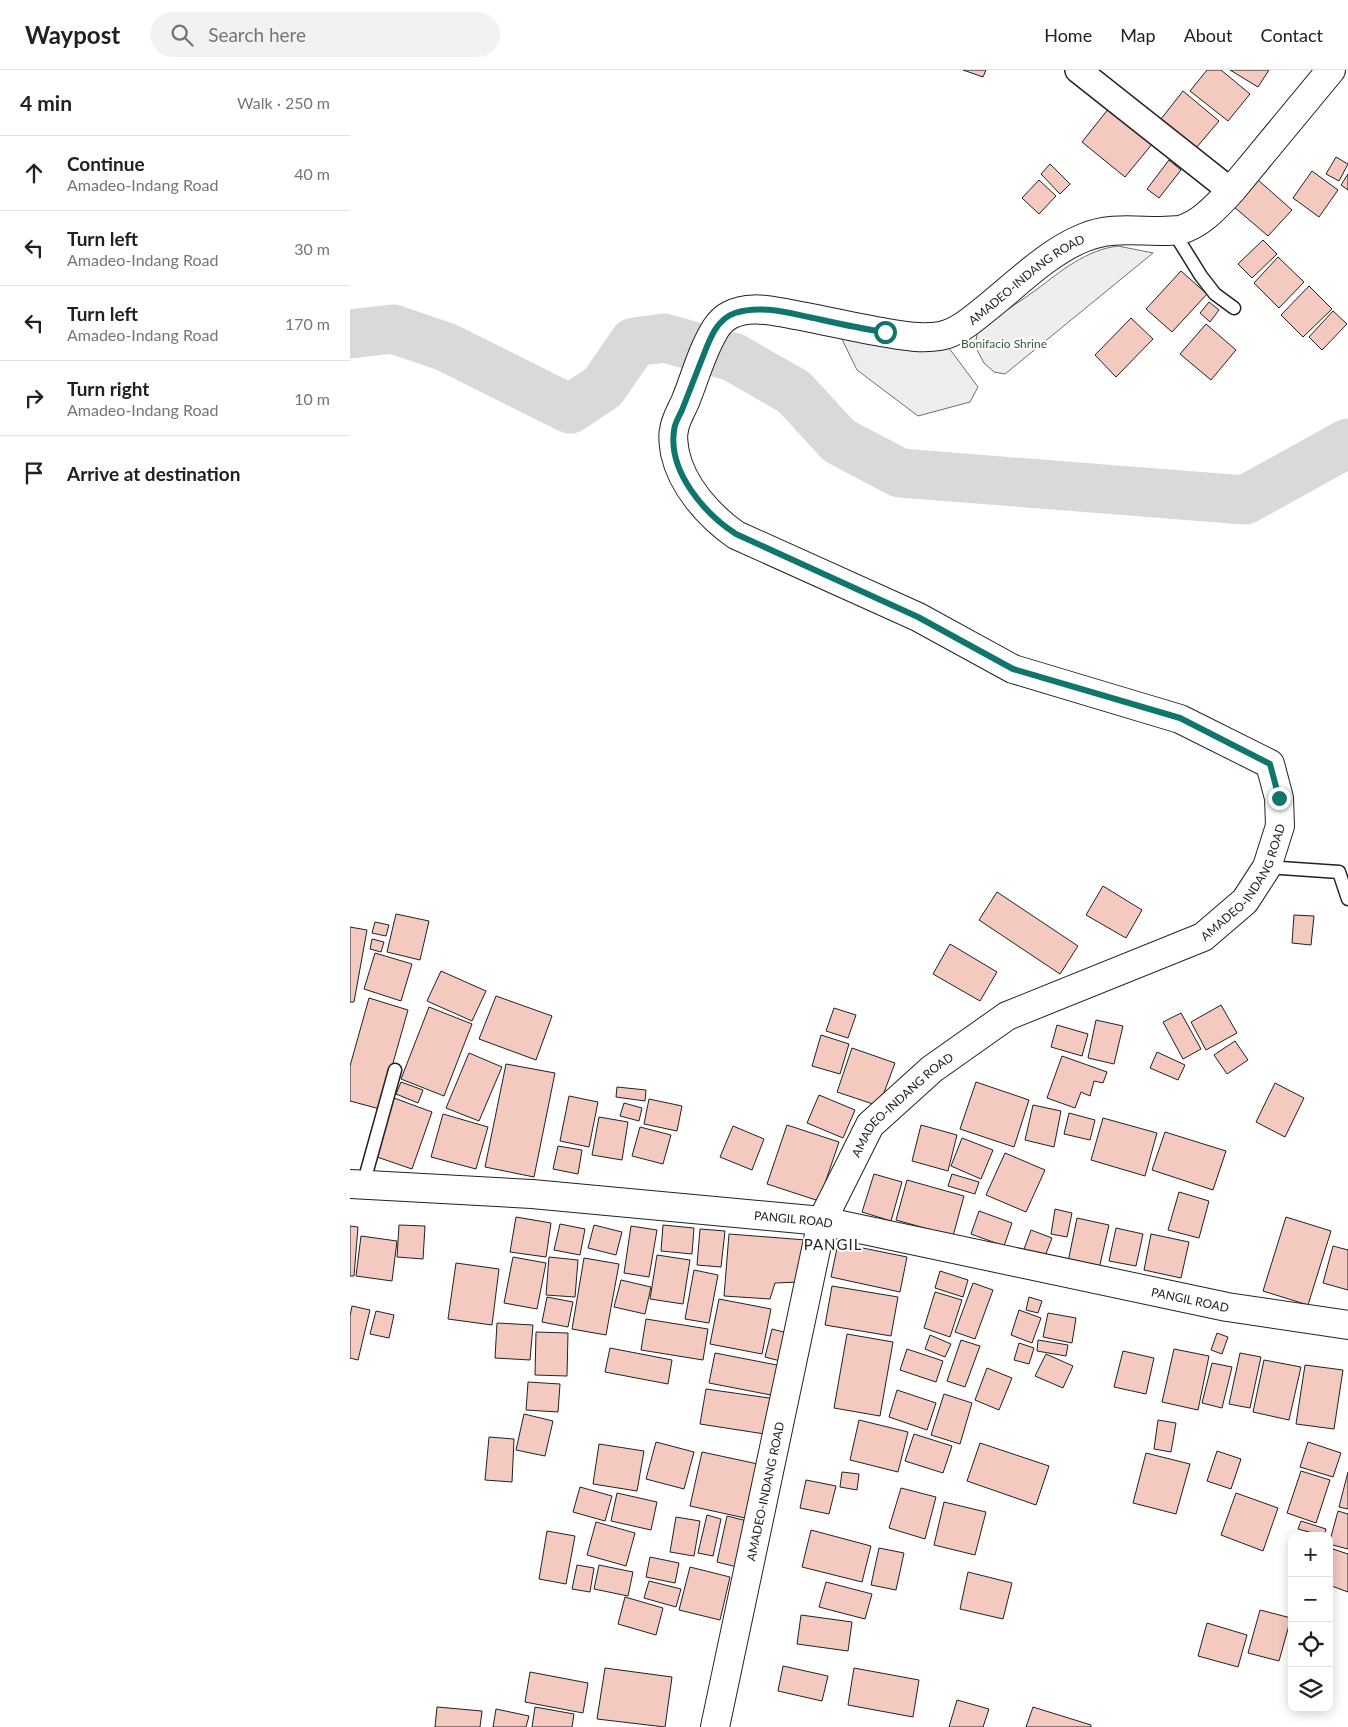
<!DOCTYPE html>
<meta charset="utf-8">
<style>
:root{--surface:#fff;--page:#f2f2f2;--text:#202124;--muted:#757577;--line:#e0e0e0}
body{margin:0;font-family:Lato,sans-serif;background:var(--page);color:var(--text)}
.controls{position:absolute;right:15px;bottom:15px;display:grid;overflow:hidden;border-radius:10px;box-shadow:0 2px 12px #0003}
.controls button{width:45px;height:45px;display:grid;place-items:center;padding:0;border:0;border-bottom:1px solid var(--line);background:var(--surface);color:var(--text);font:25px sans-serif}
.stop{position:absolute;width:15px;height:15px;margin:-11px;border:4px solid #0f766e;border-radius:50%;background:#fff}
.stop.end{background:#0f766e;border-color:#fff;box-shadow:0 1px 5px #0008}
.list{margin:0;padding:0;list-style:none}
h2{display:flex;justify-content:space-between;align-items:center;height:65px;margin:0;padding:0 20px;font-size:21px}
h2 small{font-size:16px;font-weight:400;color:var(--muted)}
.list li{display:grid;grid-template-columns:32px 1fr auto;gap:15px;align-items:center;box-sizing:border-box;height:75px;padding:0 20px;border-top:1px solid var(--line)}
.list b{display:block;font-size:19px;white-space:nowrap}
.list p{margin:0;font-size:16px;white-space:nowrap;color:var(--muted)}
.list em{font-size:16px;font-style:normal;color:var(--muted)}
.icon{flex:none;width:28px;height:28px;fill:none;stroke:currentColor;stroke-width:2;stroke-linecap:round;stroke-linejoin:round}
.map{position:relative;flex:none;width:998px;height:1657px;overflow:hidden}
header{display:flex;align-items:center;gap:30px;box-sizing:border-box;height:70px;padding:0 25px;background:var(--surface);border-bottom:1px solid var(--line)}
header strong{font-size:24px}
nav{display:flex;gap:28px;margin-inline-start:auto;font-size:18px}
.search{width:350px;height:45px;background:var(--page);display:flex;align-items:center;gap:12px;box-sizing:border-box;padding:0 18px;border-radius:28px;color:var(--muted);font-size:19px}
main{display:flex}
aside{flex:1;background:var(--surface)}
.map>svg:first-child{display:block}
.green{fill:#eee;stroke:#6f6f6f}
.parking{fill:#ededed;stroke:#6f6f6f}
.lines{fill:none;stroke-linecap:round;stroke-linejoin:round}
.river{stroke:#d9d9d9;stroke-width:49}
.building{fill:#f3c9c0;stroke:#222}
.lane-casing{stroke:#222;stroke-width:15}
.street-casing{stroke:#222;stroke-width:28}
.secondary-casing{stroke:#222;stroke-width:30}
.lane{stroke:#fff;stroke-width:12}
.street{stroke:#fff;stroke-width:25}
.secondary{stroke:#fff;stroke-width:28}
.route{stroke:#0f766e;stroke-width:6}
.labels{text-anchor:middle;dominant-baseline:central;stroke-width:4;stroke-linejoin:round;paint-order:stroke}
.street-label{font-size:12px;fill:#222;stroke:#fff}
.park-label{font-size:12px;fill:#2f5e38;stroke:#fff}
.quarter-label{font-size:15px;letter-spacing:1px;fill:#222;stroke:#fff}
</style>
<header>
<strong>Waypost</strong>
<div class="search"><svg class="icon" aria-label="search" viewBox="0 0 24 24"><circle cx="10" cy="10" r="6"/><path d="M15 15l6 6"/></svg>Search here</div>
<nav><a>Home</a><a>Map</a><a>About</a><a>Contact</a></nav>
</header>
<main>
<aside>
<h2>4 min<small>Walk · 250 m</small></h2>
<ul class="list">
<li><svg class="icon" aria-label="ahead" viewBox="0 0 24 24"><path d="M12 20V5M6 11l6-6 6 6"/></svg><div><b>Continue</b><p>Amadeo-Indang Road</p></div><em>40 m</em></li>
<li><svg class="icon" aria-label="left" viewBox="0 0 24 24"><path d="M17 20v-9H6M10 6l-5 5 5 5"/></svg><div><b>Turn left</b><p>Amadeo-Indang Road</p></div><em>30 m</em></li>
<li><svg class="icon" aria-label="left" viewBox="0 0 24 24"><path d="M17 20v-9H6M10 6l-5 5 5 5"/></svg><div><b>Turn left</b><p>Amadeo-Indang Road</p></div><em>170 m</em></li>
<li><svg class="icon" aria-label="right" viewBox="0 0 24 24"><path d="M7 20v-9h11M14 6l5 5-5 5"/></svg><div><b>Turn right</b><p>Amadeo-Indang Road</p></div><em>10 m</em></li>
<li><svg class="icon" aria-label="arrive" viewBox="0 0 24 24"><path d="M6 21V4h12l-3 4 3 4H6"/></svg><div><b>Arrive at destination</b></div></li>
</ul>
</aside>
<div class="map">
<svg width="998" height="1657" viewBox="0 0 998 1657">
<rect width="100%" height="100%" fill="#fff"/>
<path class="green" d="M 768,176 L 803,183 L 655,304 L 644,302 L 634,293 L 625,276 L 628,259 C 648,247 667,233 686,220 C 711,201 736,180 768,176 Z"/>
<path class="parking" d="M 489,263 L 593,270 L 628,317 L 620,332 L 568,346 L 507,300 Z"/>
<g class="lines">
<path class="river" d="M 0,264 L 43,259 L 96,277 L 220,339 L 253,317 L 284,272 L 314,268 L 383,287 L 444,322 L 489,371 L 550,403 L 895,430 L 998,373"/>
</g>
<path class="building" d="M 613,0 L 636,0 L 633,7 Z
M 857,0 L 871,0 L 900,24 L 878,51 L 840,21 Z
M 880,0 L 919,0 L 908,17 Z
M 833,21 L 869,51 L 846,78 L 811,49 Z
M 759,38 L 803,73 L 775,107 L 732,72 Z
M 986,87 L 998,94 L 989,111 L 976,104 Z
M 819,90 L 831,100 L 809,128 L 797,119 Z
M 700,94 L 720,114 L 710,124 L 691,104 Z
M 962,101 L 988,120 L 969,147 L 943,128 Z
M 998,104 L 998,120 L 991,115 Z
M 907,109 L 942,140 L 918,166 L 883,136 Z
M 689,110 L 706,126 L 689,144 L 672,128 Z
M 913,170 L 927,184 L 902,208 L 888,194 Z
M 928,187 L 954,212 L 929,238 L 904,213 Z
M 831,201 L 857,224 L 822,262 L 796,239 Z
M 959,216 L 982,239 L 953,267 L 931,245 Z
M 859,232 L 869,240 L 860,252 L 850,243 Z
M 983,241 L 997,254 L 972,280 L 959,267 Z
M 781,248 L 803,269 L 766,307 L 745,285 Z
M 856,254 L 886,280 L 861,310 L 830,284 Z
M 753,816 L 792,840 L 776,868 L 736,845 Z
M 647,822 L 728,876 L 710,904 L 629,850 Z
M 46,844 L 79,851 L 70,890 L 37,882 Z
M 944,845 L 964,846 L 961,875 L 942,873 Z
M 25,852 L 39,855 L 36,866 L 22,863 Z
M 0,857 L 17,860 L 4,932 L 0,932 Z
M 22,869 L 34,872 L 31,882 L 20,879 Z
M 600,874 L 647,902 L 630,931 L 583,904 Z
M 25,883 L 62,894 L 51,931 L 14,919 Z
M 91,901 L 136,921 L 122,951 L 77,931 Z
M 146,926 L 202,946 L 186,990 L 129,969 Z
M 19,928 L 58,940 L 30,1039 L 0,1031 L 0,996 Z
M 871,935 L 887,963 L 856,980 L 841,952 Z
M 79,937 L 122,954 L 94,1026 L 51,1009 Z
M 484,938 L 506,945 L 498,968 L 476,961 Z
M 831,943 L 851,979 L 833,989 L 813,952 Z
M 746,950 L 773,956 L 764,994 L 738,988 Z
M 707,955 L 738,964 L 732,986 L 701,977 Z
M 471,965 L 499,974 L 490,1004 L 462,996 Z
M 885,971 L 898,990 L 877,1004 L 864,985 Z
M 502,978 L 545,993 L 529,1036 L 487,1022 Z
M 807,982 L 835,995 L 828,1010 L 800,998 Z
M 119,983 L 152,997 L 129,1051 L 96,1038 Z
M 712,986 L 757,1002 L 753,1013 L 744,1011 L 740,1026 L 731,1022 L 725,1038 L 697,1028 Z
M 156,994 L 205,1003 L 184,1107 L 135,1097 Z
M 51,1012 L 73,1020 L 68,1033 L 46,1024 Z
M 626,1012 L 679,1030 L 664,1077 L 610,1059 Z
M 925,1013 L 954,1028 L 935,1067 L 906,1052 Z
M 267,1017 L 296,1020 L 295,1031 L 266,1027 Z
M 469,1025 L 505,1040 L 493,1068 L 457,1053 Z
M 219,1026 L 248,1032 L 239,1077 L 210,1071 Z
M 44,1028 L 82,1042 L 62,1099 L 24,1086 Z
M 299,1029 L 332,1036 L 327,1061 L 294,1054 Z
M 274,1033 L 292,1038 L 289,1051 L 270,1046 Z
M 683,1035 L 711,1041 L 704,1077 L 675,1070 Z
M 719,1043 L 745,1050 L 740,1070 L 714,1064 Z
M 93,1044 L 138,1057 L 126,1099 L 81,1087 Z
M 249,1047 L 278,1052 L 272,1090 L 242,1085 Z
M 753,1048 L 807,1063 L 795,1106 L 741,1090 Z
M 437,1055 L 489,1072 L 469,1131 L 417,1114 Z
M 571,1055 L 607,1065 L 598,1101 L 562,1091 Z
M 383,1056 L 414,1069 L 402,1100 L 370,1087 Z
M 290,1057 L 321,1065 L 313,1094 L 282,1086 Z
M 815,1062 L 876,1081 L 863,1120 L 802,1100 Z
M 612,1068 L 643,1080 L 631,1109 L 601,1096 Z
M 208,1076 L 232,1080 L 228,1104 L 203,1099 Z
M 655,1083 L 695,1100 L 676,1142 L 636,1125 Z
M 524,1104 L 552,1112 L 541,1151 L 512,1142 Z
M 602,1104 L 629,1112 L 625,1124 L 598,1116 Z
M 557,1110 L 614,1126 L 603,1166 L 546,1150 Z
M 829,1122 L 859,1131 L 849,1168 L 818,1160 Z
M 705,1139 L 722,1143 L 717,1167 L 701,1164 Z
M 629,1141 L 662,1153 L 654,1176 L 621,1164 Z
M 166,1147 L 201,1153 L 196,1187 L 160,1182 Z
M 936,1147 L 981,1161 L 958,1235 L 913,1221 Z
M 727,1148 L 759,1155 L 749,1199 L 718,1192 Z
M 210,1154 L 235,1159 L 230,1185 L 204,1180 Z
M 49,1155 L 75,1156 L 73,1189 L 47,1187 Z
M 244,1155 L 272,1162 L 266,1185 L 238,1178 Z
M 313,1155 L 344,1158 L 342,1184 L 311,1181 Z
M 0,1156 L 8,1157 L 4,1206 L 0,1206 Z
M 281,1156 L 307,1160 L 299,1207 L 274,1203 Z
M 766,1158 L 793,1164 L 786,1196 L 759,1191 Z
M 350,1159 L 375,1161 L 371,1197 L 347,1195 Z
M 681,1160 L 702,1168 L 694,1189 L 673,1182 Z
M 379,1164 L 456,1170 L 450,1212 L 425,1213 L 420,1229 L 374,1226 Z
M 801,1164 L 839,1172 L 831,1208 L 794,1200 Z
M 11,1166 L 47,1171 L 42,1211 L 6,1206 Z
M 488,1173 L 557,1187 L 550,1222 L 481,1207 Z
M 983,1176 L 998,1180 L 998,1220 L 973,1213 Z
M 307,1185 L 340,1190 L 333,1234 L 300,1229 Z
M 163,1187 L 196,1193 L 187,1239 L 154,1233 Z
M 199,1187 L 228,1190 L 225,1227 L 196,1225 Z
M 234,1188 L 269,1194 L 256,1265 L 222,1259 Z
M 106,1193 L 149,1199 L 142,1255 L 98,1249 Z
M 344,1200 L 368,1205 L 359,1253 L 335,1249 Z
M 590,1201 L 618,1210 L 613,1227 L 585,1218 Z
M 271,1210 L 301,1217 L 295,1244 L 264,1237 Z
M 623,1213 L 643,1220 L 625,1269 L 605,1262 Z
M 482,1216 L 548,1227 L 541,1266 L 475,1255 Z
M 585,1222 L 612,1230 L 600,1267 L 574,1258 Z
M 197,1227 L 223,1232 L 218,1257 L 192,1252 Z
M 679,1227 L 692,1231 L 688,1243 L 676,1240 Z
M 369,1229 L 421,1239 L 412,1284 L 360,1274 Z
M 2,1236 L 20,1240 L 8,1290 L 0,1288 L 0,1246 Z
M 669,1240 L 691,1248 L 682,1273 L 661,1265 Z
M 26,1241 L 44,1245 L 39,1268 L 20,1264 Z
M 698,1243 L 726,1248 L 722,1273 L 693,1267 Z
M 296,1249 L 358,1259 L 353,1290 L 291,1280 Z
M 147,1253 L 183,1255 L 180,1290 L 145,1288 Z
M 422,1259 L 441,1264 L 434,1292 L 415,1287 Z
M 186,1262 L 218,1263 L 217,1306 L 185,1305 Z
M 867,1263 L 878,1267 L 872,1284 L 861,1280 Z
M 497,1264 L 543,1272 L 530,1346 L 484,1338 Z
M 580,1265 L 601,1274 L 595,1287 L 575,1279 Z
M 611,1270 L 630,1276 L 615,1317 L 597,1311 Z
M 688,1270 L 718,1275 L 716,1286 L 687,1281 Z
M 669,1273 L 684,1278 L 679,1294 L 664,1290 Z
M 260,1278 L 322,1290 L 318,1314 L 255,1302 Z
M 557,1279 L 593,1291 L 586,1312 L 550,1300 Z
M 824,1279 L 859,1286 L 848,1340 L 812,1332 Z
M 773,1281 L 804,1288 L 796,1324 L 764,1317 Z
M 365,1283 L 432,1296 L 426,1326 L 359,1313 Z
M 890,1283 L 911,1287 L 900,1338 L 879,1334 Z
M 696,1284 L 723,1296 L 713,1318 L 685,1306 Z
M 914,1290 L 951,1297 L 939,1350 L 903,1342 Z
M 862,1293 L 882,1297 L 872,1338 L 852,1333 Z
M 955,1295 L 993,1300 L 984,1359 L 946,1354 Z
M 637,1298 L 662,1308 L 649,1340 L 625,1330 Z
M 178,1312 L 210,1314 L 208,1342 L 176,1340 Z
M 356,1319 L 426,1329 L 421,1365 L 350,1354 Z
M 547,1320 L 586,1333 L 577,1360 L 539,1347 Z
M 594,1324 L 622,1333 L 610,1374 L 581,1365 Z
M 174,1344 L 203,1351 L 195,1386 L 166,1380 Z
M 509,1350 L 558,1362 L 548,1402 L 500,1390 Z
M 808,1350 L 826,1353 L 821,1382 L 804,1379 Z
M 564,1364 L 602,1376 L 593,1403 L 555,1391 Z
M 139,1367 L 164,1369 L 162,1412 L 135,1410 Z
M 306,1372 L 344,1382 L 334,1419 L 296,1409 Z
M 958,1372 L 991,1383 L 983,1407 L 950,1397 Z
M 630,1373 L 699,1396 L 686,1435 L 617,1411 Z
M 249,1374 L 294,1381 L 287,1421 L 243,1414 Z
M 867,1381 L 891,1389 L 881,1419 L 857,1411 Z
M 352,1382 L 408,1394 L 395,1448 L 340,1436 Z
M 796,1383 L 840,1394 L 826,1444 L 783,1433 Z
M 951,1401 L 980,1410 L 966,1453 L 937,1443 Z
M 492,1402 L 509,1404 L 507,1420 L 490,1417 Z
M 998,1402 L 998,1439 L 989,1437 Z
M 456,1410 L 486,1416 L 479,1444 L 450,1438 Z
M 230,1417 L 262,1426 L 255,1451 L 223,1442 Z
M 551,1418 L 586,1427 L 575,1469 L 539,1458 Z
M 267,1423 L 307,1432 L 301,1460 L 261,1451 Z
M 886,1423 L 928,1438 L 913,1481 L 871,1465 Z
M 594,1432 L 636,1442 L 625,1485 L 584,1475 Z
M 988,1441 L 998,1444 L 998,1479 L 979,1474 Z
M 357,1445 L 371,1449 L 363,1486 L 348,1483 Z
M 377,1446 L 405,1453 L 395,1499 L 367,1492 Z
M 326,1447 L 350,1451 L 344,1486 L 320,1482 Z
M 951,1451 L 976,1459 L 974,1466 L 948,1459 Z
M 246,1452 L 285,1463 L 276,1496 L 237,1485 Z
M 461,1460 L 521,1476 L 512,1512 L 452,1497 Z
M 197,1461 L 225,1466 L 216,1514 L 189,1509 Z
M 529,1478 L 554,1483 L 546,1520 L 521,1515 Z
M 983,1479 L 998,1484 L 998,1522 L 979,1515 L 979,1488 Z
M 300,1487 L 329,1493 L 325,1513 L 296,1507 Z
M 227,1495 L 244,1498 L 240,1522 L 222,1519 Z
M 249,1495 L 283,1502 L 278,1526 L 244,1519 Z
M 340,1497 L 380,1507 L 370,1550 L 329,1540 Z
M 618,1502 L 662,1513 L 653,1549 L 610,1539 Z
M 299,1511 L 331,1519 L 326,1537 L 294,1528 Z
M 476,1512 L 522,1524 L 515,1549 L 469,1537 Z
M 275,1527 L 313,1538 L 306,1565 L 268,1554 Z
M 910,1540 L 941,1548 L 929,1591 L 898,1583 Z
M 451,1545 L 502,1552 L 498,1581 L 447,1574 Z
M 857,1553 L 897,1565 L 888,1597 L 848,1586 Z
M 433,1596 L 478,1606 L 472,1631 L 428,1621 Z
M 255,1598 L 322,1607 L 315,1657 L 247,1649 Z
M 504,1598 L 569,1610 L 563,1647 L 498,1635 Z
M 180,1602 L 238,1613 L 233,1643 L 175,1632 Z
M 607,1630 L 639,1639 L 633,1657 L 599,1657 Z
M 87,1637 L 132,1641 L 130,1657 L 85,1657 Z
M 185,1637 L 224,1644 L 222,1657 L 182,1657 Z
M 683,1637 L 741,1655 L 741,1657 L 676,1657 Z
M 146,1639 L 179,1646 L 176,1657 L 143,1657 Z"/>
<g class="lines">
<defs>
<path id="lane" d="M 823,161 L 851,206 L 865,224 L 884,238
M 917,797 L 989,802 L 998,829
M 13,1115 L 45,1000"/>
<path id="street" d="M 728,0 L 881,121"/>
<g id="secondary">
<path id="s1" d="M 0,1114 L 182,1124 L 472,1151 L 877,1237 L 998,1255"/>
<path id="s2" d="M 365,1657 L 472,1151 L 520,1055 L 582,999 L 657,946 L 853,867 L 895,831 L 917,797 L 930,756 L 929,728 L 920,694 L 830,649 L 663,599 L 568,547 L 386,465 C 359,446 332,416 325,383 C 324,376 322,367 324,360 C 325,351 331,341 335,332 C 345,308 352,280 366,258 C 370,252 374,248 380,245 C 395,237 413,239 429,242 C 465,248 501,257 537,263 C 554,266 572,269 590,266 C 608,263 624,248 638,237 C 668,213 697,183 733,168 C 765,154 797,164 830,160 C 851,154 866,137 881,121 L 981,0"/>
</g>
</defs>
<use href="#lane" class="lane-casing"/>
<use href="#street" class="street-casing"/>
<use href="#secondary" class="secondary-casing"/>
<use href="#lane" class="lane"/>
<use href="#street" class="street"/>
<use href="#secondary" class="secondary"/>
</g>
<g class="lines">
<path class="route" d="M 535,262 C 513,259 490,254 468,249 C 442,244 412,234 385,243 C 364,250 358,275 350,294 C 344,309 338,325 332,340 C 329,347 324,354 324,361 C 318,402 355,444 386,464 L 568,547 L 663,599 L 830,648 L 920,694 L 929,728"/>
</g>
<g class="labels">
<g class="street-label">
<text stroke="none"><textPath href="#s2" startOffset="2371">AMADEO-INDANG ROAD</textPath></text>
<text stroke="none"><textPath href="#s2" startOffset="1081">AMADEO-INDANG ROAD</textPath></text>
<text stroke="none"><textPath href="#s2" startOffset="661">AMADEO-INDANG ROAD</textPath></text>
<text stroke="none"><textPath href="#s1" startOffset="445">PANGIL ROAD</textPath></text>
<text stroke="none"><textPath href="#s1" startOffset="850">PANGIL ROAD</textPath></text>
<text stroke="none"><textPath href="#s2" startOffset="241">AMADEO-INDANG ROAD</textPath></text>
</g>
<g class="park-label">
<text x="654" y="273">Bonifacio Shrine</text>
</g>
<g class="quarter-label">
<text x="483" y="1174">PANGIL</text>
</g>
</g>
</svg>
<div class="controls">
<button>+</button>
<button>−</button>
<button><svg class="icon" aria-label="locate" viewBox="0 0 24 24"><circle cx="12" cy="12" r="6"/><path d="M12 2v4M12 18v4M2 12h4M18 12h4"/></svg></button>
<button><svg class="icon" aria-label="layers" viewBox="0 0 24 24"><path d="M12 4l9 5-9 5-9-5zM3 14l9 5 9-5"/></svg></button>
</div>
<div class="stop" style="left:535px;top:262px"></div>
<div class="stop end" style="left:929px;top:728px"></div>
</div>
</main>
